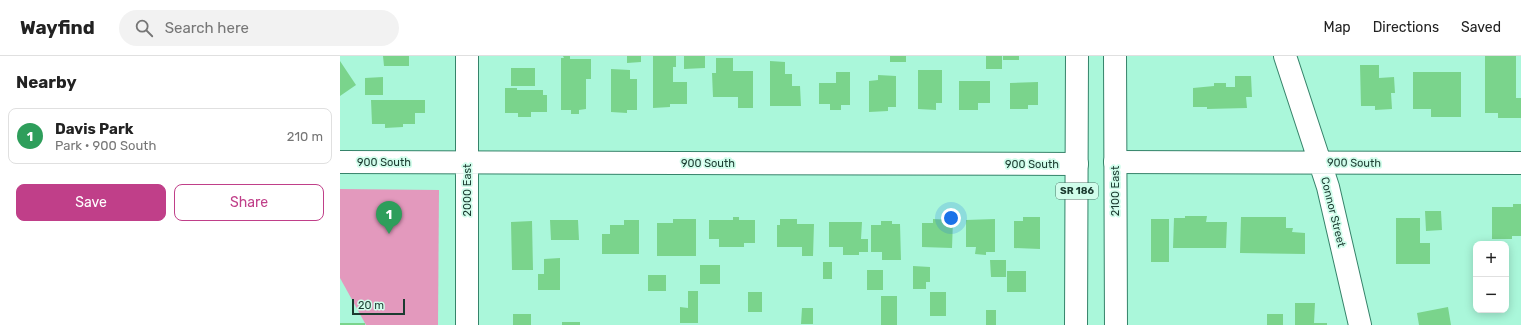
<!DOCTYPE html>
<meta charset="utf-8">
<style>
:root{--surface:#fff;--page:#f2f2f2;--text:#222;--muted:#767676;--line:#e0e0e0;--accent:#c03f89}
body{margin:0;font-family:Rubik,sans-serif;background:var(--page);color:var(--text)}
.controls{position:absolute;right:12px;bottom:12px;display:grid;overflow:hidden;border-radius:8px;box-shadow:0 2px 10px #0003}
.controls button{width:36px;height:36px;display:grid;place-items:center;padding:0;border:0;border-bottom:1px solid var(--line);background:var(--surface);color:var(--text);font:20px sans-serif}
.scale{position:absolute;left:12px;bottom:10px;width:53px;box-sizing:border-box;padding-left:4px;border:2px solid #1b3b30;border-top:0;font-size:11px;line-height:14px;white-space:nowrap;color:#1b3b30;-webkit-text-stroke:3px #d0fdeb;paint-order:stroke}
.you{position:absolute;left:611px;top:162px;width:14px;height:14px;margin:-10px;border:3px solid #fff;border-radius:50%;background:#1a73e8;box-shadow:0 0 0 6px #1a73e833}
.badge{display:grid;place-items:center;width:26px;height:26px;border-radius:50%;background:var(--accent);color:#fff;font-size:13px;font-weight:700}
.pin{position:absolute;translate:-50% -33px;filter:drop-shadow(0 1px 2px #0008)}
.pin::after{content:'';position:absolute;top:21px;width:14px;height:12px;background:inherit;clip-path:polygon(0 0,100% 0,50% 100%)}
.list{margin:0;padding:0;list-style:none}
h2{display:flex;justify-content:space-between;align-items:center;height:52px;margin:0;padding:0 16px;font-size:17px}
h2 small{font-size:13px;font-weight:400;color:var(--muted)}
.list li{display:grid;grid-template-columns:26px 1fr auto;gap:12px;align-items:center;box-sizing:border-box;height:56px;margin:0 8px 8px;padding:0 8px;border:1px solid var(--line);border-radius:8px}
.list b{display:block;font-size:15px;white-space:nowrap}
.list p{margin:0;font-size:13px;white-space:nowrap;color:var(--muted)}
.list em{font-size:13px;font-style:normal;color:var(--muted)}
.actions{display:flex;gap:8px;padding:12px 16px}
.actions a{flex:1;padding:9px 0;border:1px solid var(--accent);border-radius:8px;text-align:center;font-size:14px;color:var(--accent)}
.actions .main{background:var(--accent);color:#fff}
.icon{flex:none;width:22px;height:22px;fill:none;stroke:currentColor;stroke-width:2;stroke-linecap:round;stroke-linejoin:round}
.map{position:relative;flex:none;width:1181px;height:269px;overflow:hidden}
header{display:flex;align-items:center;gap:24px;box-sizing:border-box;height:56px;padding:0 20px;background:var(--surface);border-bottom:1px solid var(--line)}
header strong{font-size:19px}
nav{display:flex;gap:22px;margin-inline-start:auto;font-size:14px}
.search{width:280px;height:36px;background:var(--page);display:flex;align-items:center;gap:10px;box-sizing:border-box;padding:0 14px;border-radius:22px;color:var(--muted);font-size:15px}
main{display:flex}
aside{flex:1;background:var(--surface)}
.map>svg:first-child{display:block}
.green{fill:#e399bd}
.building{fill:#7ad48c}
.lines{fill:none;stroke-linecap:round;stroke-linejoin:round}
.minor-casing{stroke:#36836a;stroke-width:24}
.major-casing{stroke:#36836a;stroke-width:24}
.minor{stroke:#fff;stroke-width:22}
.major{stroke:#fff;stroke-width:22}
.labels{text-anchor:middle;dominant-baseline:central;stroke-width:3.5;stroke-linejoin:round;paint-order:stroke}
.shield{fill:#d0fdeb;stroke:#517568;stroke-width:1}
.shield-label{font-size:10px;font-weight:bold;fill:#1b3b30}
.street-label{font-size:11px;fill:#1b3b30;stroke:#d0fdeb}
</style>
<header>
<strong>Wayfind</strong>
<div class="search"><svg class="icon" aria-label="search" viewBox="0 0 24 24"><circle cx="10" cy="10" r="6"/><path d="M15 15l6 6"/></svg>Search here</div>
<nav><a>Map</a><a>Directions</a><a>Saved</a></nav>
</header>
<main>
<aside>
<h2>Nearby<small></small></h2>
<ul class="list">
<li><span class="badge" style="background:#2e9e5b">1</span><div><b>Davis Park</b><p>Park · 900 South</p></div><em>210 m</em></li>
</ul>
<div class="actions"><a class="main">Save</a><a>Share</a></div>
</aside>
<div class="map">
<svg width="1181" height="269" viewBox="0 0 1181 269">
<rect width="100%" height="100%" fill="#aaf7da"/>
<path class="green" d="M 0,133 L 99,134 L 98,269 L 26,269 L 0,222 Z"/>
<path class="building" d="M 43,0 L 69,0 L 69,10 L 44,10 Z
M 223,0 L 230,0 L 230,3 L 251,3 L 251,23 L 246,23 L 246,53 L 239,54 L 239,58 L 231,58 L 231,54 L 221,54 L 221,2 L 224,2 Z
M 287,0 L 301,0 L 301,6 L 287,7 Z
M 313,0 L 336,0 L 336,11 L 333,11 L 333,26 L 347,26 L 347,48 L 330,48 L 330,51 L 313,52 Z
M 344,0 L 365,0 L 365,12 L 344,13 Z
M 550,0 L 566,0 L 566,6 L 550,6 Z
M 646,0 L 662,0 L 662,13 L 646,13 Z
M 663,0 L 679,0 L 679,4 L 663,4 Z
M 1145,0 L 1176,0 L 1176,42 L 1181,42 L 1181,62 L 1158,62 L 1158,57 L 1145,57 Z
M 376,2 L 393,2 L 393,15 L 413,15 L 413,52 L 398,52 L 398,41 L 373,41 L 372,17 L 376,17 Z
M 0,5 L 16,29 L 0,40 Z
M 430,5 L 445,6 L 445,18 L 452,18 L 452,30 L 460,30 L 461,50 L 430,50 Z
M 1020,9 L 1039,9 L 1039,22 L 1054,21 L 1055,37 L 1051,37 L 1052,53 L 1035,54 L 1035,50 L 1021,50 Z
M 171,12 L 195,12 L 195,30 L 171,30 Z
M 271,13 L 290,14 L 290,23 L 297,23 L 297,54 L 287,54 L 287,57 L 271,56 Z
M 578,14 L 602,14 L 602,47 L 596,47 L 596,54 L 578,53 Z
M 496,16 L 510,16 L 510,49 L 501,49 L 501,54 L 490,54 L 490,48 L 479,48 L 479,27 L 496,27 Z
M 1073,16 L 1121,16 L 1121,61 L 1091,61 L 1091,53 L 1073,53 Z
M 538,19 L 556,20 L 556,51 L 548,51 L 548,55 L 529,56 L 529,25 L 538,24 Z
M 895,20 L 911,20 L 912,41 L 906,41 L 907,52 L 867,53 L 867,51 L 853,51 L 853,32 L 874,30 L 874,27 L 886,27 L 886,31 L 895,31 Z
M 43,21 L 43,39 L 25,39 L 25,22 Z
M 619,25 L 650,25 L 650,47 L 638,47 L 638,54 L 619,54 Z
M 698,26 L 698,49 L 688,49 L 688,53 L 670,53 L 670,27 Z
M 165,32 L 177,32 L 177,34 L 203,34 L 203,39 L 207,39 L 207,56 L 191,56 L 191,61 L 178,61 L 178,57 L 165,57 Z
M 31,44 L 85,44 L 85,57 L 75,57 L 75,68 L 63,68 L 63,71 L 45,72 L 45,68 L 32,68 Z
M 1173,148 L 1181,148 L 1181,180 L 1172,180 L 1172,183 L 1152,183 L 1152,151 L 1173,151 Z
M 1085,155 L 1101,155 L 1102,174 L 1086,175 Z
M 845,160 L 867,160 L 866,166 L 887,166 L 886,192 L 833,192 L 834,162 L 845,162 Z
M 393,161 L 399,161 L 399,164 L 415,164 L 415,187 L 404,187 L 404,191 L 379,191 L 379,183 L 369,183 L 369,164 L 393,164 Z
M 683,161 L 700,161 L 700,193 L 674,192 L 674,165 L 683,165 Z
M 901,161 L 946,161 L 946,172 L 953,172 L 952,176 L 965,177 L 965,198 L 900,197 Z
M 1056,162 L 1080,162 L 1080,187 L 1090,187 L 1090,208 L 1056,208 Z
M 333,163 L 356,163 L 356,200 L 317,200 L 317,167 L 333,167 Z
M 440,163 L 457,163 L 457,168 L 474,168 L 473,200 L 462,200 L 462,191 L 437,191 L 437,169 L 440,169 Z
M 593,163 L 613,164 L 612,192 L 582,191 L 582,167 L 593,167 Z
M 655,163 L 655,196 L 646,196 L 646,199 L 635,198 L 636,191 L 626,191 L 626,164 Z
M 811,163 L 829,163 L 829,206 L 811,206 Z
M 210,164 L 238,164 L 239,184 L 211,184 Z
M 284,164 L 299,164 L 299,198 L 262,198 L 262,178 L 270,178 L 270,169 L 284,169 Z
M 192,165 L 193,214 L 172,214 L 171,166 Z
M 541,165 L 552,165 L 552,168 L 560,168 L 561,204 L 542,204 L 542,196 L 531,196 L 531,169 L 541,169 Z
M 489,166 L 522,166 L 521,183 L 528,183 L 528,196 L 519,196 L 519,199 L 503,199 L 503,191 L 489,191 Z
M 220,202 L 220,234 L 198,234 L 198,218 L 204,218 L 204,203 Z
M 650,204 L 666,204 L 666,221 L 651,221 Z
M 483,206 L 492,206 L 492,223 L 483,223 Z
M 360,209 L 380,209 L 380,228 L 360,228 Z
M 573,210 L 590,211 L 590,226 L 586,226 L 586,233 L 573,233 Z
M 527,214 L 543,214 L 543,234 L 527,234 Z
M 667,215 L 686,215 L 686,236 L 667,236 Z
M 308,219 L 326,219 L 326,235 L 308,235 Z
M 348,235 L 358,235 L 358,267 L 340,267 L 340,251 L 348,252 Z
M 408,236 L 422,236 L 422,256 L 408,256 Z
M 590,236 L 606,236 L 606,260 L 590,260 Z
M 541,240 L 557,240 L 557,269 L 541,269 Z
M 955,247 L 975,247 L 974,267 L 987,267 L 987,269 L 955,269 Z
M 1108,251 L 1111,269 L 1079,269 L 1077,257 Z
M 462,252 L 473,252 L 473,268 L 461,268 Z
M 646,254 L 656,254 L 656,269 L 646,269 Z
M 173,258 L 191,258 L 191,269 L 173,269 Z
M 927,258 L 943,258 L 943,269 L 927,269 Z
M 222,266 L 240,266 L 240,269 L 222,269 Z
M 0,267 L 25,267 L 25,269 L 0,269 Z"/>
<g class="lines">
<defs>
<path id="minor" d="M 945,0 L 988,131 L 1020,269
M 0,106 L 737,108
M 775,106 L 1181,107
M 127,269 L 127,0"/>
<path id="major" d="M 775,0 L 776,269
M 736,269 L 737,0"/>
</defs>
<use href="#minor" class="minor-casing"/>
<use href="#major" class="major-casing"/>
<use href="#minor" class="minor"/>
<use href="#major" class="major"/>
</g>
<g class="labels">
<rect class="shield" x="716" y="127" width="42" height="16" rx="3"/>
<g class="shield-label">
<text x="737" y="135">SR 186</text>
</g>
<g class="street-label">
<text x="44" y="106">900 South</text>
<text x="368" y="107">900 South</text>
<text transform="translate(1014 107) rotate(1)">900 South</text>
<text x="692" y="108">900 South</text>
<text transform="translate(127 134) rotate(-90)">2000 East</text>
<text transform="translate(775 135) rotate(-90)">2100 East</text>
<text transform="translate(993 156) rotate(76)">Connor Street</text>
</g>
</g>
</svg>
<div class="controls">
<button>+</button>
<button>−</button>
</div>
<div class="scale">20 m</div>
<div class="you"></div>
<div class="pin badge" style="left:49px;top:178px;background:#2e9e5b">1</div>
</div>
</main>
